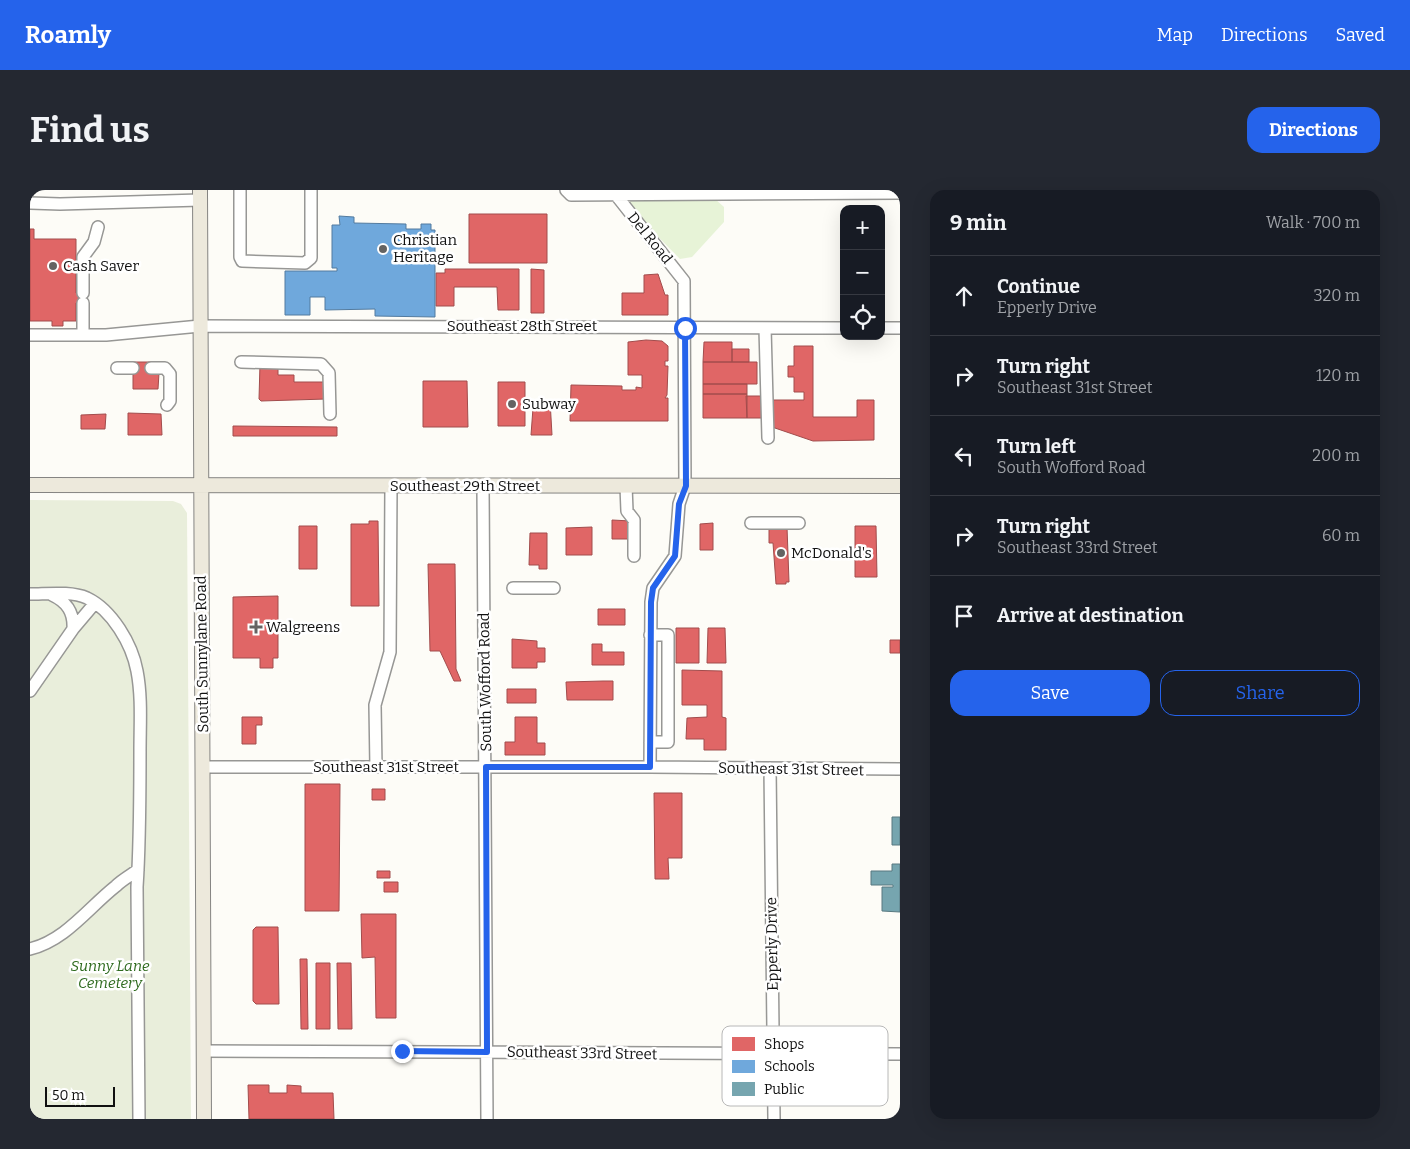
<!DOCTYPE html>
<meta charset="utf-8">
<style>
:root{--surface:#171b24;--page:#242831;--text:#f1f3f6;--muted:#9ea1a6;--line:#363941;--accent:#2563eb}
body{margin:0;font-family:Bitter,serif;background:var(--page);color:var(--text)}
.controls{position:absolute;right:15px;top:15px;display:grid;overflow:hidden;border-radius:10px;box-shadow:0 5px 20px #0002}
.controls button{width:45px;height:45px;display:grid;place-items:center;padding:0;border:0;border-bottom:1px solid var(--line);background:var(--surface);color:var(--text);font:25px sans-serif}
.scale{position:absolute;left:15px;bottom:12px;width:70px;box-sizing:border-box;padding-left:5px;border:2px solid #111;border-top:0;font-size:14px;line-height:18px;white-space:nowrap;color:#111;-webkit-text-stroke:4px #fff;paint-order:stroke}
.stop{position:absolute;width:15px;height:15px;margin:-11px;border:4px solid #2563eb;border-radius:50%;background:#fff}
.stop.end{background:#2563eb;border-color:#fff;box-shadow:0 1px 5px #0008}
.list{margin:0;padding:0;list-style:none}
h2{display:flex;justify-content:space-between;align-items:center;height:65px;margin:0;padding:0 20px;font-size:21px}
h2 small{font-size:16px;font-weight:400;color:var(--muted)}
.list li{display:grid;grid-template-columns:32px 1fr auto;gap:15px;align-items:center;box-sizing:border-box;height:80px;padding:0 20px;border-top:1px solid var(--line)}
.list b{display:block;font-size:19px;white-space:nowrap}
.list p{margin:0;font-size:16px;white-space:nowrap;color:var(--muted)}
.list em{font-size:16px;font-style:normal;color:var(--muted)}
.actions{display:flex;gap:10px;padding:15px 20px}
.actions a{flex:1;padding:11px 0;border:1px solid var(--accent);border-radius:15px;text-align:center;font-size:18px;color:var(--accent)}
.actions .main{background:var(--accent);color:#fff}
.icon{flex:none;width:28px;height:28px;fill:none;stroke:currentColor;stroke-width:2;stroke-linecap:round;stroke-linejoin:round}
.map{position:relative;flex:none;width:870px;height:929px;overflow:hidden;border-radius:15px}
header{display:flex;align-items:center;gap:30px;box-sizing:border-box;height:70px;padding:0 25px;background:var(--accent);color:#fff}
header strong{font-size:24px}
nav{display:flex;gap:28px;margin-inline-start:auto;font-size:18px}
.intro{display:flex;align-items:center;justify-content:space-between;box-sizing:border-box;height:120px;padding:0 30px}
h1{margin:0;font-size:35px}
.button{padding:12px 22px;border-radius:15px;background:var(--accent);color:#fff;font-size:18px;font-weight:700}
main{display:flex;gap:30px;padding:0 30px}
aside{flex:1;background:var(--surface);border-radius:15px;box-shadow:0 5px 20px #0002}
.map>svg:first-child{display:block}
.green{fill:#e7f3d7}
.cemetery{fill:#e9eedb}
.shops{fill:#e06666;stroke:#a24c4c}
.schools{fill:#6fa8dc;stroke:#537b9f}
.public{fill:#76a5af;stroke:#587980}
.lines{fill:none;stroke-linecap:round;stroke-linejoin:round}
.minor-casing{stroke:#979795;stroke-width:14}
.major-casing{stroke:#858482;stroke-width:16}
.minor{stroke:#fffffe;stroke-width:11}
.major{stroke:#ede9dc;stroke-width:14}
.route{stroke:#2563eb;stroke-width:6}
.poi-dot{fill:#646362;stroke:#fff;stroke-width:2}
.labels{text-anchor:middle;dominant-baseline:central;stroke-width:5;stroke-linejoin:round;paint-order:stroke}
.street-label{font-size:15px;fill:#111;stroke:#fff}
.poi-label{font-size:15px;fill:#111;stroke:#fff;text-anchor:start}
.park-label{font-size:15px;font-style:italic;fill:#2f6b1f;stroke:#fff}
.key{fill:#fff;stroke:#b8b8b8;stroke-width:1}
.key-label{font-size:14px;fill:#111}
</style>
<header>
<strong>Roamly</strong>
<nav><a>Map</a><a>Directions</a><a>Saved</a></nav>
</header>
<div class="intro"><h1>Find us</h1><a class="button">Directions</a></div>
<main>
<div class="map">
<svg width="870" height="929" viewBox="0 0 870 929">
<rect width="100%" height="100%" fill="#fdfcf7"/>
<path class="green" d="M 600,9 L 685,9 L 694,17 L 694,32 L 662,67 L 650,69 L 600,18 Z"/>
<path class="cemetery" d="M 0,310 L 143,311 L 151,314 L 157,323 L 161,929 L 0,929 Z"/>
<path class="shops" d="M 439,24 L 517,24 L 517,73 L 439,73 Z
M 0,39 L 4,39 L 4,49 L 46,49 L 46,103 L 54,103 L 54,113 L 46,113 L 46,131 L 33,131 L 33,136 L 22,136 L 22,131 L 0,131 Z
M 415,79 L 489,79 L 489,120 L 468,120 L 467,97 L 424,97 L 424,116 L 406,116 L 406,83 L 415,83 Z
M 501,79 L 514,80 L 514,123 L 501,123 Z
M 628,84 L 635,105 L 638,105 L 638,125 L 592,125 L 592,103 L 614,103 L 614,85 Z
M 616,150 L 632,151 L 638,156 L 638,171 L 635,171 L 635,176 L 638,176 L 637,205 L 635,208 L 638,208 L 638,231 L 540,231 L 541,195 L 592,196 L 592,200 L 606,200 L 606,197 L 612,198 L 612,185 L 598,185 L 598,152 Z
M 674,152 L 702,152 L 702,172 L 673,172 Z
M 764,156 L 783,156 L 783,227 L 827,227 L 827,210 L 844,210 L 844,250 L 783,251 L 742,237 L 743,210 L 774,210 L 774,202 L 764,202 L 764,187 L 758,187 L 758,176 L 764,176 Z
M 702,159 L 719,159 L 719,172 L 702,172 Z
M 103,172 L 121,172 L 121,183 L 129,183 L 128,199 L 103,199 Z
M 673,172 L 727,172 L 727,194 L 673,194 Z
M 230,174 L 248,174 L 248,185 L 264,185 L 264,192 L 295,192 L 296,209 L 231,211 L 229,209 Z
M 393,191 L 437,191 L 438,237 L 393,237 Z
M 468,192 L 495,192 L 495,236 L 468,236 Z
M 673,194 L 717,194 L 717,204 L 673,204 Z
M 673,204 L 717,204 L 717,228 L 673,228 Z
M 716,206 L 734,206 L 734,228 L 717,228 Z
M 516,210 L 520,210 L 522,245 L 501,245 L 503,218 L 516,218 Z
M 98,223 L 131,224 L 132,245 L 98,245 Z
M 76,224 L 75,239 L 51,239 L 51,225 Z
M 203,236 L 307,237 L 307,246 L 203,246 Z
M 582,330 L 601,331 L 601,349 L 582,349 Z
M 339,331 L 348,331 L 349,416 L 321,416 L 321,334 L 339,334 Z
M 683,333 L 683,360 L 670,360 L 670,334 Z
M 269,336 L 287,336 L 287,379 L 269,379 Z
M 825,336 L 846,336 L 847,387 L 825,387 Z
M 562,337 L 562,365 L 536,365 L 536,338 Z
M 739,337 L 757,337 L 759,392 L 756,392 L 756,394 L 746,394 L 743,353 L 739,353 Z
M 500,343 L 517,343 L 517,379 L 509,379 L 509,375 L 499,375 Z
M 398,374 L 425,374 L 426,479 L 431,491 L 424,491 L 410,461 L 400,461 Z
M 248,406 L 248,468 L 243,468 L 243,478 L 230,478 L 230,468 L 203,468 L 203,407 Z
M 568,419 L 595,419 L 595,435 L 568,435 Z
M 646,438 L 669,438 L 669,473 L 646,473 Z
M 678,438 L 695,438 L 696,473 L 677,473 Z
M 482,449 L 507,451 L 507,458 L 515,458 L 515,472 L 507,472 L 507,478 L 482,478 Z
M 860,450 L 870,450 L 870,463 L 860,463 Z
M 562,454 L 572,454 L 572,462 L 594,462 L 594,475 L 562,475 Z
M 652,480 L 692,481 L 692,527 L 696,528 L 696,560 L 674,560 L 674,549 L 656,549 L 657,528 L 677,527 L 677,515 L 652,515 Z
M 573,491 L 583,491 L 583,510 L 537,510 L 536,492 Z
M 477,499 L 506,499 L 506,513 L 477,513 Z
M 212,527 L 232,527 L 232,535 L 226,535 L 226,554 L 212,554 Z
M 485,527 L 507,527 L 507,553 L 515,553 L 515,565 L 475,565 L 475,552 L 485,552 Z
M 275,594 L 310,594 L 309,721 L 275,721 Z
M 342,599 L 355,599 L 355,610 L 342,610 Z
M 624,603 L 652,603 L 652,668 L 638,668 L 639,689 L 625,689 Z
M 347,681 L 360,681 L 360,688 L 347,688 Z
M 354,692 L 368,692 L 368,702 L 354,702 Z
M 331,724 L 366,724 L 366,828 L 346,828 L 345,767 L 332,768 Z
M 226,737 L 248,737 L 249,814 L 226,814 L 223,811 L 223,740 Z
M 270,769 L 277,769 L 278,839 L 271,839 Z
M 286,773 L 300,773 L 300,839 L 286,839 Z
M 307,773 L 321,773 L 322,839 L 308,839 Z
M 218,895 L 239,895 L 239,903 L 257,903 L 257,895 L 271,896 L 271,903 L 303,903 L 304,929 L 219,929 Z"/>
<path class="schools" d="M 309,26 L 324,27 L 324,33 L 376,34 L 376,39 L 391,39 L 391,34 L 401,34 L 401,40 L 405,40 L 405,127 L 345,126 L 345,119 L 295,120 L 295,107 L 280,107 L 280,125 L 255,125 L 255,81 L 307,81 L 307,78 L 302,78 L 302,35 L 310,35 Z"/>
<path class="public" d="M 862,627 L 870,627 L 870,655 L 862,655 Z
M 862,674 L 870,674 L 870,722 L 852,721 L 852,697 L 863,697 L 863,695 L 841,695 L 841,681 L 862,681 Z"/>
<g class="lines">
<defs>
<path id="minor" d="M 210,0 L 210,67 L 212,71 L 275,73 L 281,68 L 281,0
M 536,0 L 541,5 L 870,3
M 586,5 L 654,91 L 655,296 L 649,314 L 645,366 L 623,398 L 621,412 L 620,577
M 0,13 L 30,14 L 170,10
M 53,103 L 53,67 L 64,52 L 68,37
M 53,113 L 53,145
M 735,138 L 738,248
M 851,138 L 870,138
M 0,145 L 76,145 L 170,136 L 814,138
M 211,172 L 291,174 L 299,183 L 300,224
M 87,178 L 103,178
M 121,178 L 135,178 L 140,184 L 140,211 L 137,215
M 453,296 L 457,929
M 596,296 L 597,321 L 604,330 L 604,366
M 721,333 L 769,333
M 483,398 L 524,398
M 0,404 C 17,404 41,401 57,408 C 82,420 102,454 107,481 C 112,507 110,534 110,561 C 110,606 110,652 107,697 L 109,929
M 22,405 C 37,412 44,422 43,439
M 0,501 L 43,439 L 65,413
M 620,552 L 638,552 L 638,445 L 620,445
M 173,577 L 620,577 L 870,579
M 346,577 L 345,515 L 360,462 L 361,296
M 740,578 L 744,929
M 0,759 C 36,750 58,718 86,696 C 92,690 101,685 108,680
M 174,861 L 870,864"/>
<path id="major" d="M 170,0 L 174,929
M 0,295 L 870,296"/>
</defs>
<use href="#minor" class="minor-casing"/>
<use href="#major" class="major-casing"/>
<use href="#minor" class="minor"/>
<use href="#major" class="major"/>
</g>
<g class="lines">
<path class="route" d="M 372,861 L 457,862 L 456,577 L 620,577 L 621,412 L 623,398 L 645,366 L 649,314 L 656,296 L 655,138"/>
</g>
<g class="poi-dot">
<circle cx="353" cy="59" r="5"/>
<circle cx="23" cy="76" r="5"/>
<circle cx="482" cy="214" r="5"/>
<circle cx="751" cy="363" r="5"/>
<path d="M223.5 429.5h5v5h5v5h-5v5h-5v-5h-5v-5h5z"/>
</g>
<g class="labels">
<g class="street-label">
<text transform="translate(620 48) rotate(51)">Del Road</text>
<text x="492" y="136">Southeast 28th Street</text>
<text x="435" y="296">Southeast 29th Street</text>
<text transform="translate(172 464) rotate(-91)">South Sunnylane Road</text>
<text transform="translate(455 492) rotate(-91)">South Wofford Road</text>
<text x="356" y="577">Southeast 31st Street</text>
<text transform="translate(761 579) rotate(1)">Southeast 31st Street</text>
<text transform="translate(742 754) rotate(-91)">Epperly Drive</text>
<text transform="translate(552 863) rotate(1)">Southeast 33rd Street</text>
</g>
<g class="poi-label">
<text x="363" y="50">Christian<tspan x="363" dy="17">Heritage</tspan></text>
<text x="33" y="76">Cash Saver</text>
<text x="492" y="214">Subway</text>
<text x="761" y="363">McDonald's</text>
<text x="236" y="437">Walgreens</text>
</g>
<g class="park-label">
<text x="80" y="776">Sunny Lane<tspan x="80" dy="17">Cemetery</tspan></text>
</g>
</g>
<rect x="692" y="836" width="166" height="80" rx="8" class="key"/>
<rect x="702" y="847" width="23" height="14" fill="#e06666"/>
<rect x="702" y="870" width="23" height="13" fill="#6fa8dc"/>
<rect x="702" y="892" width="23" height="14" fill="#76a5af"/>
<g class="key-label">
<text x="734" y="859">Shops</text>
<text x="734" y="881">Schools</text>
<text x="734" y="904">Public</text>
</g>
</svg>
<div class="controls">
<button>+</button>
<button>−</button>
<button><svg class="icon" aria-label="locate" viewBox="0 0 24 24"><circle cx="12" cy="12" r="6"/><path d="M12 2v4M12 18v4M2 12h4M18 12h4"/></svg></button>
</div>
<div class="scale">50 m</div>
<div class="stop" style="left:655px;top:138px"></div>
<div class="stop end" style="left:372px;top:861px"></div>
</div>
<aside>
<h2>9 min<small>Walk · 700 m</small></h2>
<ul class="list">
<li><svg class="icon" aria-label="ahead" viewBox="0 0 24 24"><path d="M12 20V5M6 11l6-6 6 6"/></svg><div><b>Continue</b><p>Epperly Drive</p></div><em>320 m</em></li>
<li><svg class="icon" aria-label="right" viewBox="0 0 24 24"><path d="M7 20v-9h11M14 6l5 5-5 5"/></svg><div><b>Turn right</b><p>Southeast 31st Street</p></div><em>120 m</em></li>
<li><svg class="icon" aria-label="left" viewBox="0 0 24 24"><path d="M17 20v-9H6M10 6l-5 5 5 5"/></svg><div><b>Turn left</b><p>South Wofford Road</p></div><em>200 m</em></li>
<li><svg class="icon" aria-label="right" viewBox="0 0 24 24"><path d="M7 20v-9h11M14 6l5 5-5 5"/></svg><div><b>Turn right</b><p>Southeast 33rd Street</p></div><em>60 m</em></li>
<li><svg class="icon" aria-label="arrive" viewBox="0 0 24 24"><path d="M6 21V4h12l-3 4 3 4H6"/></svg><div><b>Arrive at destination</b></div></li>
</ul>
<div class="actions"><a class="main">Save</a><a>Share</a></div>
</aside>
</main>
